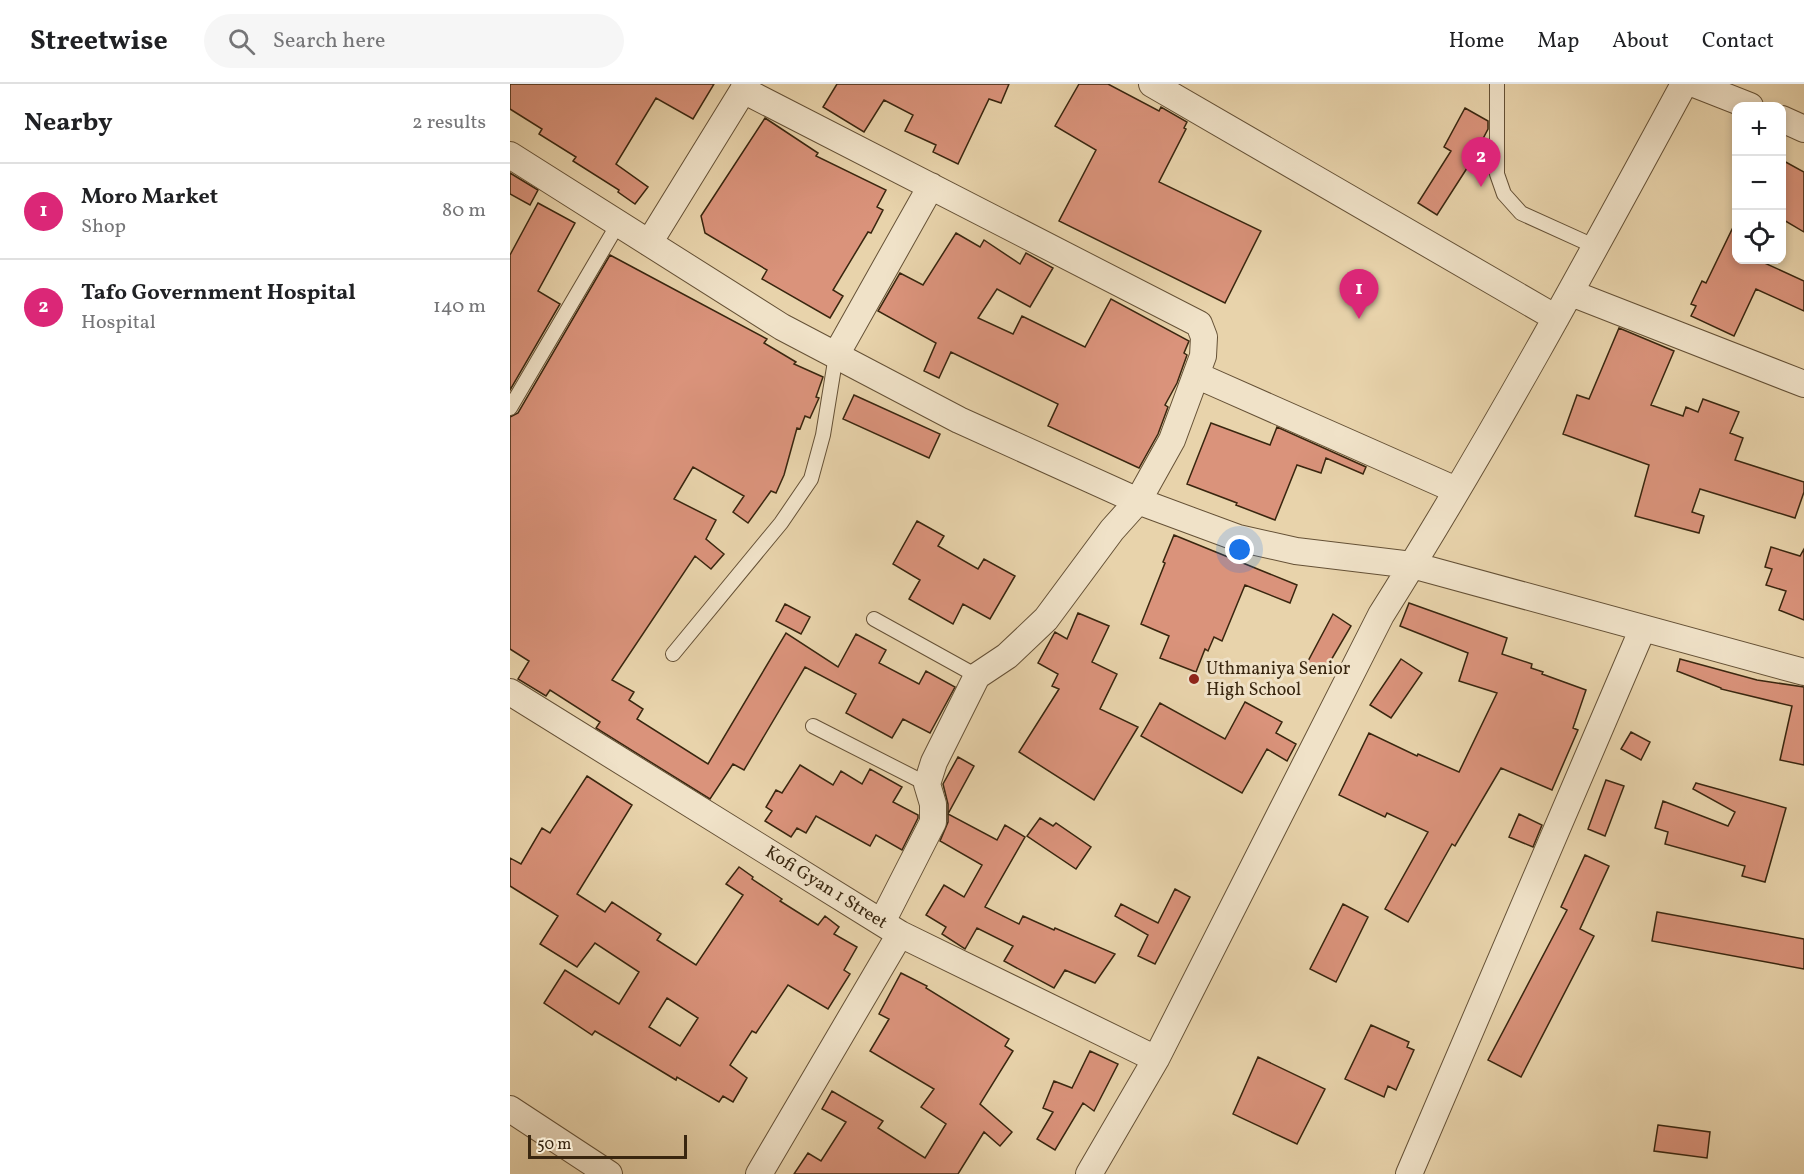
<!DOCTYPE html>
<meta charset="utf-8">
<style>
:root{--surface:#fff;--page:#f6f6f6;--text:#202124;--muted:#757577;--line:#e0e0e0;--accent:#db2777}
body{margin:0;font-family:Vollkorn,serif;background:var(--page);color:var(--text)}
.controls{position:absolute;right:18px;top:18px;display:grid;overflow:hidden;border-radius:12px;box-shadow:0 3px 9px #0003}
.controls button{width:54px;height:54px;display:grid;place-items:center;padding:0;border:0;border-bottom:2px solid var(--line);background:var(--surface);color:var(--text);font:30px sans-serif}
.scale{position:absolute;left:18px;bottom:15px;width:159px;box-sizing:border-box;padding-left:6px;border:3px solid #39260f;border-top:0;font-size:16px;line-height:21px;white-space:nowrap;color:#39260f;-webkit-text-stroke:4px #f0e2c8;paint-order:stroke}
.you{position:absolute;left:730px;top:466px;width:21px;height:21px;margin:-15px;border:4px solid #fff;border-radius:50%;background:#1a73e8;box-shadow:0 0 0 9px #1a73e833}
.badge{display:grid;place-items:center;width:39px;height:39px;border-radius:50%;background:var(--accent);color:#fff;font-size:20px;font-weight:700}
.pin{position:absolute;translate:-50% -50px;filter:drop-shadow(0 2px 3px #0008)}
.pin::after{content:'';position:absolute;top:32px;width:21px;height:18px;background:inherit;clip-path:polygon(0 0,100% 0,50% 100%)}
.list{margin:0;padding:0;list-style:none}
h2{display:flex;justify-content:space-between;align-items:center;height:78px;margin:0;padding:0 24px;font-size:26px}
h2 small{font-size:20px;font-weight:400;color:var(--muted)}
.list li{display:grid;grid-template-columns:39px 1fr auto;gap:18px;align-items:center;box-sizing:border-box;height:96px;padding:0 24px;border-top:2px solid var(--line)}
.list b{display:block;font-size:22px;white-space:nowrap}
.list p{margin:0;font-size:20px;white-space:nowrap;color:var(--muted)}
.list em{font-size:20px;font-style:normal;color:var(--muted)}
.icon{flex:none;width:33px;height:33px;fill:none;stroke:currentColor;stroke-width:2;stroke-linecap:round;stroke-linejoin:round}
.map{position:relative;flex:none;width:1294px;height:1090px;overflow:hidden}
header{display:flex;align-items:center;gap:36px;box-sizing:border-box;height:84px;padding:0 30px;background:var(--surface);border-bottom:2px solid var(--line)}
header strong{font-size:28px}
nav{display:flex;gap:33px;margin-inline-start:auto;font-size:21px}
.search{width:420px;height:54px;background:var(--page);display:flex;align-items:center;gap:15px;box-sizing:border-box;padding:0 21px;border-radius:33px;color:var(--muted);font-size:22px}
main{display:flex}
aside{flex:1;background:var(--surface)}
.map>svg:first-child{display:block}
.building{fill:#da937b;stroke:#39260f;stroke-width:1.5;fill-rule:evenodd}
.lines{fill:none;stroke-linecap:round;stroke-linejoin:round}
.service-casing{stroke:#655136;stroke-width:16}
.minor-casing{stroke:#655136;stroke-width:28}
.service{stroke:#f0e2c8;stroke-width:14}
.minor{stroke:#f0e2c8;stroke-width:26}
.poi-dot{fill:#8f2418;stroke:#f0e2c8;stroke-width:2}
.labels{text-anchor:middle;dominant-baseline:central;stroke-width:6;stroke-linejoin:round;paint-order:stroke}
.poi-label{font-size:18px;fill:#39260f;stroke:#f0e2c8;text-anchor:start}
.street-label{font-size:18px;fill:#39260f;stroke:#f0e2c8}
</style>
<header>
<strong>Streetwise</strong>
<div class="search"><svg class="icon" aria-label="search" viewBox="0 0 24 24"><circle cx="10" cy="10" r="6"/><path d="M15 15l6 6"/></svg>Search here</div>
<nav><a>Home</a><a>Map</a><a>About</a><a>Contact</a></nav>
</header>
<main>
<aside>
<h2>Nearby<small>2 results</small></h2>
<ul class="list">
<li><span class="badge">1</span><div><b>Moro Market</b><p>Shop</p></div><em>80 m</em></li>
<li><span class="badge">2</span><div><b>Tafo Government Hospital</b><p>Hospital</p></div><em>140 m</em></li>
</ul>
</aside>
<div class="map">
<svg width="1294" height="1090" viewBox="0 0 1294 1090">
<rect width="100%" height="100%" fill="#e8d3ab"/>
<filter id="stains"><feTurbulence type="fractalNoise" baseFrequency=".00333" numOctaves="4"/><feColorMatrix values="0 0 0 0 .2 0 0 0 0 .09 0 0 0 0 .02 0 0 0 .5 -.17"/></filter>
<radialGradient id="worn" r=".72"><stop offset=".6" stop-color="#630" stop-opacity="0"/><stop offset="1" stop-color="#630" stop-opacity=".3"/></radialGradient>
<path class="building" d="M 0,0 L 204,0 L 183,35 L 146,14 L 106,80 L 138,103 L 125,120 L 108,108 L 109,106 L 63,77 L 66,73 L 29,50 L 32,45 L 0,25 Z
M 327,0 L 499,0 L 491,19 L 479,15 L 448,80 L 423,68 L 426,61 L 395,47 L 403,31 L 374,16 L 354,48 L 313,23 Z
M 569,0 L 598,0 L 649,27 L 651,23 L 677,38 L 674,44 L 676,45 L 649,98 L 751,147 L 715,219 L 549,137 L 586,66 L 545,42 Z
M 955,24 L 978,37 L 978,45 L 959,81 L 927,131 L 908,119 L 941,67 L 934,63 Z
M 255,34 L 308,69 L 306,72 L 376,106 L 367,123 L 373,126 L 361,149 L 358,148 L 323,206 L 333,212 L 320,234 L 252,195 L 257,186 L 195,149 L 191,132 Z
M 1272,76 L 1294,88 L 1294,148 L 1272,135 Z
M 0,89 L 28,106 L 20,121 L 0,110 Z
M 28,119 L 65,139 L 28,207 L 50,220 L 0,306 L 0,171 Z
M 1227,135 L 1227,176 L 1248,176 L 1294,197 L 1294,227 L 1246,205 L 1224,252 L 1181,232 L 1186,222 L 1181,220 L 1192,197 L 1196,199 Z
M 446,149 L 470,163 L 474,156 L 510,180 L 516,169 L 543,184 L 520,223 L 487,205 L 468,234 L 503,250 L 512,232 L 575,263 L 601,215 L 679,257 L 674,269 L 677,271 L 667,299 L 655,321 L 658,323 L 648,350 L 629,384 L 538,342 L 548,320 L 441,268 L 429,294 L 414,287 L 426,259 L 368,227 L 390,189 L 413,201 Z
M 100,171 L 257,255 L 254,259 L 286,278 L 284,280 L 313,293 L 306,313 L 309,314 L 300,334 L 295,332 L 290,345 L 287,344 L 274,391 L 266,409 L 261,407 L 238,439 L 223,428 L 234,412 L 183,383 L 164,415 L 206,436 L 196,455 L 214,470 L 201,485 L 185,472 L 102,596 L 124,608 L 119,616 L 133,625 L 127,635 L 198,680 L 276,549 L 328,583 L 346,550 L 376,566 L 369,579 L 409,600 L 416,587 L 445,603 L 420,649 L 393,635 L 382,654 L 336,629 L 346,610 L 295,583 L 234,686 L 223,680 L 200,715 L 86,644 L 90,638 L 40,606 L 36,612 L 8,595 L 19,577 L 0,565 L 0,333 L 8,329 Z
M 1109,244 L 1164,267 L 1141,321 L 1173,332 L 1176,323 L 1188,328 L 1193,315 L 1229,328 L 1220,349 L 1233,354 L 1225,376 L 1294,398 L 1294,408 L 1285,434 L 1190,405 L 1182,428 L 1194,432 L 1189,449 L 1125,432 L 1139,381 L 1053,350 L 1067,311 L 1079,315 Z
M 344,311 L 430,350 L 419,374 L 333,335 Z
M 701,339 L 760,361 L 767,343 L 856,383 L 853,390 L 816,374 L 811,389 L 787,381 L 765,436 L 726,421 L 727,419 L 677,400 Z
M 407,437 L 434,452 L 428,462 L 468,485 L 474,475 L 505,492 L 480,535 L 453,520 L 443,540 L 399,515 L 410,496 L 383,480 Z
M 664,451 L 787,501 L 780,519 L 735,501 L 712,557 L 704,553 L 698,567 L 695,565 L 686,588 L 650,574 L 659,552 L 631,540 L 655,479 L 653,478 Z
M 1261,463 L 1290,472 L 1294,465 L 1294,536 L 1269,526 L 1276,507 L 1256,501 L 1262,485 L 1255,483 Z
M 899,519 L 997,554 L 992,570 L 1022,580 L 1021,584 L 1033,588 L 1032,590 L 1076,606 L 1063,644 L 1068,646 L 1042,706 L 991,684 L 945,762 L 942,760 L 898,838 L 875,825 L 918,748 L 877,729 L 875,733 L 829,711 L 859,649 L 907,672 L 908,670 L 949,688 L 987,609 L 949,597 L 958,569 L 890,542 Z
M 275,520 L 300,533 L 291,550 L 266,537 Z
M 568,529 L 599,542 L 582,578 L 607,590 L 590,625 L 628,643 L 584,716 L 509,668 L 549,605 L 542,602 L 548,590 L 528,579 L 545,548 L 557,555 Z
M 823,530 L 841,542 L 813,590 L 796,581 Z
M 891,575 L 912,589 L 881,634 L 860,621 Z
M 1170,575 L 1247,596 L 1294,603 L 1294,681 L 1270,676 L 1282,622 L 1211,605 L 1211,604 L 1167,587 Z
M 735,618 L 772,638 L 766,649 L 786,660 L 777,677 L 757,665 L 732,709 L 631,652 L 650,619 L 715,655 Z
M 1121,648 L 1140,658 L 1131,676 L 1111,665 Z
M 448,673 L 464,682 L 438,730 L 487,756 L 495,741 L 515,753 L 475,823 L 509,840 L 513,832 L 544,846 L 545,844 L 605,870 L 585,899 L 555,886 L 544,904 L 494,877 L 503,862 L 467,844 L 455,865 L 432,850 L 436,843 L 416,831 L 434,801 L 454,813 L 472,781 L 430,757 L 438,738 L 438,720 L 433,700 Z
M 290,681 L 323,701 L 331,687 L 352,700 L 360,685 L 392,703 L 383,718 L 408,731 L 408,734 L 392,766 L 366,751 L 360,762 L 306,732 L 296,749 L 287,744 L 281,753 L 255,737 L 262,727 L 256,723 L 266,706 L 272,709 Z
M 77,692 L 122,721 L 67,810 L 95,828 L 102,818 L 151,850 L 147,856 L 186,881 L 233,811 L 216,800 L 229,783 L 243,793 L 242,795 L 272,815 L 270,817 L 308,841 L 315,832 L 329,843 L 324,850 L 347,863 L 334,886 L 340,890 L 318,925 L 278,901 L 246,949 L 242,947 L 220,981 L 237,994 L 223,1018 L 213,1012 L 209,1018 L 167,993 L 166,996 L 85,947 L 82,951 L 34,919 L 55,886 L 109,920 L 129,888 L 85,859 L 67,883 L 30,860 L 48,832 L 0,802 L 0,774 L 11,780 L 32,744 L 40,749 ZM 157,914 L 188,934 L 170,962 L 139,943 Z
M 1096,696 L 1114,702 L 1095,752 L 1078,745 Z
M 1186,699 L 1276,724 L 1255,798 L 1232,792 L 1235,782 L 1155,760 L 1158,748 L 1145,744 L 1153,717 L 1218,742 L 1225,728 L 1183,705 Z
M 1009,730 L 1032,741 L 1023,763 L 999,753 Z
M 530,734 L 543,742 L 546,739 L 581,763 L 566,785 L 517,752 Z
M 1075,771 L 1099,782 L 1070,845 L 1084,852 L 1011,993 L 978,976 L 1057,826 L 1051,823 Z
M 665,805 L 680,813 L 645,880 L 628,872 L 638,851 L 605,832 L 611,820 L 648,839 Z
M 833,820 L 858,833 L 826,898 L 800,885 Z
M 1147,828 L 1294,855 L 1294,885 L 1142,857 Z
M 391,889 L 417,902 L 416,904 L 499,955 L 495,962 L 503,967 L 470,1020 L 502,1048 L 490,1062 L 474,1048 L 448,1090 L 284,1090 L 298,1069 L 311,1077 L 336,1038 L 312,1025 L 322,1007 L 373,1037 L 368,1044 L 415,1074 L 436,1040 L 411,1023 L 424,1005 L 360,967 L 379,935 L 369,930 Z
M 861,941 L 899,958 L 897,963 L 904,966 L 886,1006 L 878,1002 L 874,1013 L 835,995 Z
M 580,967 L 608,980 L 584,1027 L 573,1019 L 545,1066 L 527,1055 L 543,1028 L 533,1024 L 544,997 L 562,1004 Z
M 748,973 L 815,1005 L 787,1060 L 723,1030 Z
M 1148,1041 L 1200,1048 L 1197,1074 L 1144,1067 Z"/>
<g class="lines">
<defs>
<path id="service" d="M 987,0 L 987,90 L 994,110 L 1011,129 L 1086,163
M 0,324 L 108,140
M 364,535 L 467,592
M 163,570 L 271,439 L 301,395 L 313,351 L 326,271
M 303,642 L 417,700"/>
<path id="minor" d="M 642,0 L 1046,234
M 1184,0 L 1240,22
M 233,6 L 689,240 L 694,253 L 693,272 L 662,356 L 628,417 L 602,446 L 536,535 L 497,572 L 467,592 L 424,678 L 417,700 L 423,720 L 423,738 L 372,838
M 1272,35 L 1294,45
M 0,71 L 272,243 L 449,336 L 628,417 L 728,454 L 786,467 L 902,481 L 1294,588
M 139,159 L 237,0
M 1061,209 L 1294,300
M 326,271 L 421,102
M 686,291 L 946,406
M 0,608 L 390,850 L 646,975
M 0,1025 L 99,1090
M 249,1090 L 390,850
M 579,1090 L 646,975 L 871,531 C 980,358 1077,179 1174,0
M 899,1090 L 1133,544"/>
</defs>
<use href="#service" class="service-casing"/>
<use href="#minor" class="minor-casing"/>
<use href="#service" class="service"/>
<use href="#minor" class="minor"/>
</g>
<circle class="poi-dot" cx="684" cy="595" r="6"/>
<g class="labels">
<g class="poi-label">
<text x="696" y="585">Uthmaniya Senior<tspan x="696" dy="21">High School</tspan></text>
</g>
<g class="street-label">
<text transform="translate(316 804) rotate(32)">Kofi Gyan 1 Street</text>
</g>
</g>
<rect width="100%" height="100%" filter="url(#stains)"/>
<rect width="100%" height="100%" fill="url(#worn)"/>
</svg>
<div class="controls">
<button>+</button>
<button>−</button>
<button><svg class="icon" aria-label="locate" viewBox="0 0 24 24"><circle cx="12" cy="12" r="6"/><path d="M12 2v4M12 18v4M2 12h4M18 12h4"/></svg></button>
</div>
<div class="scale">50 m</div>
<div class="you"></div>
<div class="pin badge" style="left:849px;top:235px">1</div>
<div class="pin badge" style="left:971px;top:103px">2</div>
</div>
</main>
